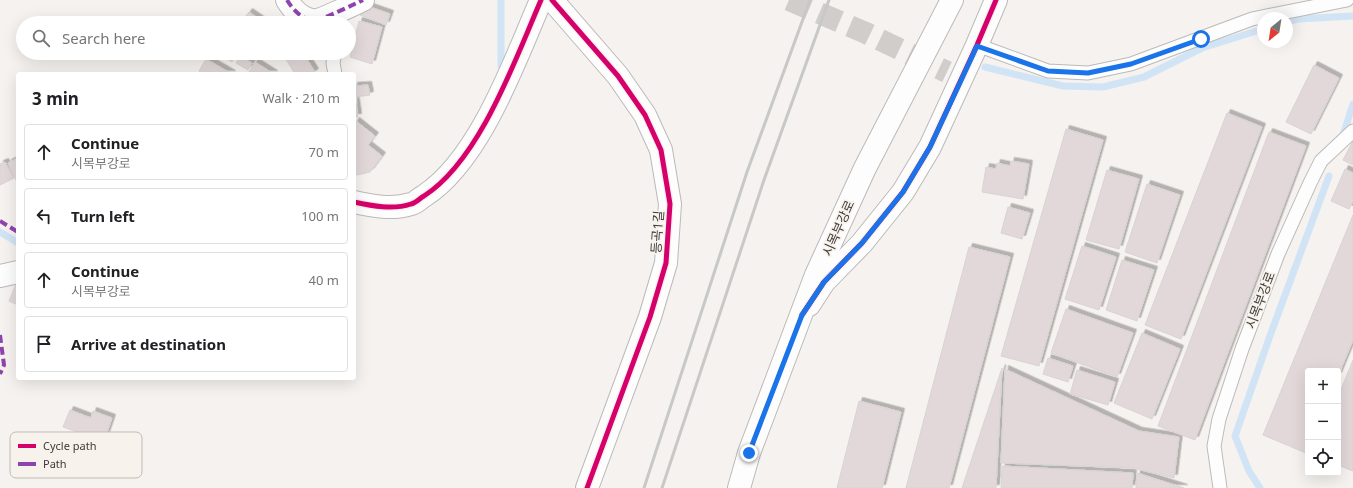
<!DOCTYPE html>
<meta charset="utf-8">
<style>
:root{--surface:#fff;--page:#f6f6f6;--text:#202124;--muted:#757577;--line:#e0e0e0}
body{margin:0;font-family:"Noto Sans","Noto Sans KR",sans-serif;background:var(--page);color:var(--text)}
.controls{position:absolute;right:12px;bottom:12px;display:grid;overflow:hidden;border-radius:4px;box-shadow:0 4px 16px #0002}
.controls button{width:36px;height:36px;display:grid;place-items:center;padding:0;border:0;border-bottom:1px solid var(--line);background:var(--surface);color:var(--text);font:20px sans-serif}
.compass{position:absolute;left:1257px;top:12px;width:36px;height:36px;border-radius:50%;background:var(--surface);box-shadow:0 4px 16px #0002;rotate:210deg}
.stop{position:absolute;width:12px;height:12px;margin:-9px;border:3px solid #1a73e8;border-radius:50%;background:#fff}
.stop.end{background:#1a73e8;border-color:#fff;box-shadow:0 1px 4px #0008}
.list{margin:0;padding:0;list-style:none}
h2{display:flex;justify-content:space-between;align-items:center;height:52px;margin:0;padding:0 16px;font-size:17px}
h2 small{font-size:13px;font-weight:400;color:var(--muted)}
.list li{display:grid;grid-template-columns:26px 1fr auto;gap:12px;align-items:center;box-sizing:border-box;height:56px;margin:0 8px 8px;padding:0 8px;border:1px solid var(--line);border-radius:4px}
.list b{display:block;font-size:15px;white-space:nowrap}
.list p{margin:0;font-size:13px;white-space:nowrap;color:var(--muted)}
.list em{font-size:13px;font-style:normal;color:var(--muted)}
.icon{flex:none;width:22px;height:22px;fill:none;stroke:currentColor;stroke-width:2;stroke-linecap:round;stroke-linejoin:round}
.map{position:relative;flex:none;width:1353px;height:488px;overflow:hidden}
.search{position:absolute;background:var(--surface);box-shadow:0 4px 16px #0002;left:16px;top:16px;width:340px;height:44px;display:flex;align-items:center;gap:10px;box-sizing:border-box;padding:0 14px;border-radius:22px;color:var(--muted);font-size:15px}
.panel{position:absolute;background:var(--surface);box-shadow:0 4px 16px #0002;left:16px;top:72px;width:340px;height:308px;border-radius:4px}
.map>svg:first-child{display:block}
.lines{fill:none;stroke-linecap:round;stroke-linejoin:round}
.stream{stroke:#d1e4f5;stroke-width:7}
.building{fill:#e2d8da;stroke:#d7d4d3;filter:url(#shadow)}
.street-tunnel{stroke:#d0cdca;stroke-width:22;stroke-dasharray:22 11;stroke-linecap:butt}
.lane-casing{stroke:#bcbab8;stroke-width:15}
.street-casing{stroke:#bcbab8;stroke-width:24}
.secondary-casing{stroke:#bcbab8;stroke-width:24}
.lane{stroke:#fefdfd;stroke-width:13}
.street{stroke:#fefdfd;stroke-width:22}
.secondary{stroke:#fefdfd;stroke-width:22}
.rail{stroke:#c8c8c7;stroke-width:3}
.quiet{stroke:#8e44ad;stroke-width:4;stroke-dasharray:8 4;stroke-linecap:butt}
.cycleway-casing{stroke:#f8f2ec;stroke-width:8}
.cycleway{stroke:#d6006c;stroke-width:5}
.route{stroke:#1a73e8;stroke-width:5}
.labels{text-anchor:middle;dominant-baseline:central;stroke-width:3.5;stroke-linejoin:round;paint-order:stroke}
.street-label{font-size:13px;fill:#3d3a38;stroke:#f8f2ec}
.key{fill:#f8f2ec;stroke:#c0bbb6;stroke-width:1}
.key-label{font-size:11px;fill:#3d3a38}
</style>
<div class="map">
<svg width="1353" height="488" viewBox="0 0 1353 488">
<defs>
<filter id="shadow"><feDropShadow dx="3.5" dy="-3.5" stdDeviation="0" flood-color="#0004"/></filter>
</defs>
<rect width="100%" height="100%" fill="#f5f2ef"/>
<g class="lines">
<path class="stream" d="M 501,0 L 501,66
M 1287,22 L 1298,19 L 1353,16
M 985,67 L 1063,86 L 1103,87 L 1144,77 L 1202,48 L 1263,29
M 1343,135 L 1353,104
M 0,232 L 18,243
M 1260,488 L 1249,471 L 1235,436 L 1271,333 L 1329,176"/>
</g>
<path class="building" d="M 364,5 L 390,14 L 386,25 L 360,15 Z
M 249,12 L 265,23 L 241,23 Z
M 359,21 L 382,27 L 372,64 L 350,57 Z
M 218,53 L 237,53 L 232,62 Z
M 282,53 L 303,53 L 315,72 L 312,74 L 295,74 Z
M 240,56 L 252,63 L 248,70 L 236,63 Z
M 206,59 L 232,74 L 204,74 L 199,71 Z
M 255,62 L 274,74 L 252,74 L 249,72 Z
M 1314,65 L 1339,78 L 1311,134 L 1286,122 Z
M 368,85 L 370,95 L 355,97 L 358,117 L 354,117 L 354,86 Z
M 1227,113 L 1262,127 L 1181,339 L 1145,325 Z
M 356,121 L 375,136 L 368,145 L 382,156 L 370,172 L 357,175 L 354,172 L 354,124 Z
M 1066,129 L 1103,140 L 1039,366 L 1001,356 Z
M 1269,132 L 1306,146 L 1195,440 L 1158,426 Z
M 1353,141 L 1353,165 L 1343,160 Z
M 18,158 L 18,184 L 8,163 Z
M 1011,161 L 1029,164 L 1023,199 L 982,192 L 986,167 L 996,169 L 997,163 L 1010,166 Z
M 5,162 L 14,178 L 0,185 L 0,164 Z
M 1345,169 L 1353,173 L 1353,201 L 1349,209 L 1331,201 Z
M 1107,170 L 1139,179 L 1119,249 L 1086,240 Z
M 1147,184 L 1180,195 L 1157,263 L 1125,252 Z
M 1008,207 L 1030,213 L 1022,239 L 1001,233 Z
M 1353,215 L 1353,340 L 1338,376 L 1338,371 L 1308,371 L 1308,449 L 1306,453 L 1263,435 Z
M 1082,246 L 1116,257 L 1099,310 L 1065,299 Z
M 969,247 L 1010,257 L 949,488 L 906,488 Z
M 1122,260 L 1154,270 L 1137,321 L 1106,310 Z
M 18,279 L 18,305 L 9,301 Z
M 1066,309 L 1133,333 L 1117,377 L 1051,353 Z
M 1142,333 L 1180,349 L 1152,419 L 1114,403 Z
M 1048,358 L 1073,366 L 1068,382 L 1043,374 Z
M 1353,360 L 1353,471 L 1338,465 L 1338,397 Z
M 1002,368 L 996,488 L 962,488 Z
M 1005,369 L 1139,431 L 1179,437 L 1174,478 L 1133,468 L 1001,463 Z
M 1077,370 L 1115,382 L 1108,405 L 1070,394 Z
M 859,401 L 901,412 L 882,488 L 837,488 Z
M 70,410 L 91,418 L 93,411 L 112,418 L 104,441 L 63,427 Z
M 1002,466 L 1133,473 L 1132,488 L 1001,488 Z
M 1137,473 L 1184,488 L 1136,488 Z"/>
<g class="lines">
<path class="street-tunnel" d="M 789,0 L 866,33 L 947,72"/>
<defs>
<path id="lane" d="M 977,45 L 1048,71 L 1088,73 L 1131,64 L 1252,19 L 1347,0
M 335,74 L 333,63 L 335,53
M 1220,488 L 1214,446 L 1219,419 L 1242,349 L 1278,254 L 1310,183 L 1321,161 L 1353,131"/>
<path id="street" d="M 287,0 C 293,10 304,22 317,20 C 323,19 355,4 363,0
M 552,0 L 618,76 L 645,115 L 661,150 L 670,204 L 666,263 L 650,317 L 587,488
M 354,202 C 372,206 393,210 411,204 C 416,203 420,198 424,196 C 480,160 515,60 541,0
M 0,276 L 18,272
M 809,305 L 824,282 L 862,243 L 903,192 L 930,147 L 977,45 L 996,0"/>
<path id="secondary" d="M 739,488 L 749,453 L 816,275 L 865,168 L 952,0"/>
</defs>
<use href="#lane" class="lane-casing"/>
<use href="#street" class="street-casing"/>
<use href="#secondary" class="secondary-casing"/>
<use href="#lane" class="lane"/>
<use href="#street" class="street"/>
<use href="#secondary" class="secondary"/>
<path class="rail" d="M 644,488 L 747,172 L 810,0
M 662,488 L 764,180 L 829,0"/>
<path class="quiet" d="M 287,0 C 293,10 304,22 317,20 C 323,19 355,4 363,0
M 0,221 L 18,232
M 0,335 L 4,365 L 0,374"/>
<defs>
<path id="cycleway" d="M 552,0 L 618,76 L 645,115 L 661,150 L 670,204 L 666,263 L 650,317 L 587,488
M 354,202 C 372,206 393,210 411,204 C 416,203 420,198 424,196 C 480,160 515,60 541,0
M 802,315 L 824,282 L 862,243 L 903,192 L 930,147 L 977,45 L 996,0"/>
</defs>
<use href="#cycleway" class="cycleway-casing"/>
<use href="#cycleway" class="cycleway"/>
</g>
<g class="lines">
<path class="route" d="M 749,453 L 802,315 L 824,282 L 862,243 L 903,192 L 930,147 L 977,46 L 1048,71 L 1088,73 L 1131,64 L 1201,39"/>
</g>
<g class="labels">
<g class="street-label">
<text transform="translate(838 228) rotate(-66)">시목부강로</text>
<text transform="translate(657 232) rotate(-86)">등곡1길</text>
<text transform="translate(1260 300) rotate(-69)">시목부강로</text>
</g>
</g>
<rect x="10" y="432" width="132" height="46" rx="6" class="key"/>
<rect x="18" y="444" width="18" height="4" fill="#d6006c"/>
<rect x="18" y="462" width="18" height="4" fill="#8e44ad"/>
<g class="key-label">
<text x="43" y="450">Cycle path</text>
<text x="43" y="468">Path</text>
</g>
</svg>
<div class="controls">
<button>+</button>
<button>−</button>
<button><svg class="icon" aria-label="locate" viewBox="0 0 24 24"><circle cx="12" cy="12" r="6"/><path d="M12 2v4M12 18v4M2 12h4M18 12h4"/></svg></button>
</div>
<svg class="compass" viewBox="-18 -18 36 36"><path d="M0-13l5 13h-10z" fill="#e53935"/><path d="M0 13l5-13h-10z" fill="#757577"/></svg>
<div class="stop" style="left:1201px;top:39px"></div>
<div class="stop end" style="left:749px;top:453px"></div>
<div class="search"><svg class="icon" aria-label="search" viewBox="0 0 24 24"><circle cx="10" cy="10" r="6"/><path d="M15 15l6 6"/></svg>Search here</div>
<section class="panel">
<h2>3 min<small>Walk · 210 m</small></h2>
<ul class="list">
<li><svg class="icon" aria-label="ahead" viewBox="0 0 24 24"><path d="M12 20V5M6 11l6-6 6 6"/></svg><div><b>Continue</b><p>시목부강로</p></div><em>70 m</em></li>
<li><svg class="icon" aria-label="left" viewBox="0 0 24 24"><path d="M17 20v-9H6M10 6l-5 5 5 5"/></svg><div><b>Turn left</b></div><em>100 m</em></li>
<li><svg class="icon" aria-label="ahead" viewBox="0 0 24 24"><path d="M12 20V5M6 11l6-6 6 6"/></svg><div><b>Continue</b><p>시목부강로</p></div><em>40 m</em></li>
<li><svg class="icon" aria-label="arrive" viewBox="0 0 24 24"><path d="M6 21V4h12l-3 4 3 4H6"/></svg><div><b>Arrive at destination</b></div></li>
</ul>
</section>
</div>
